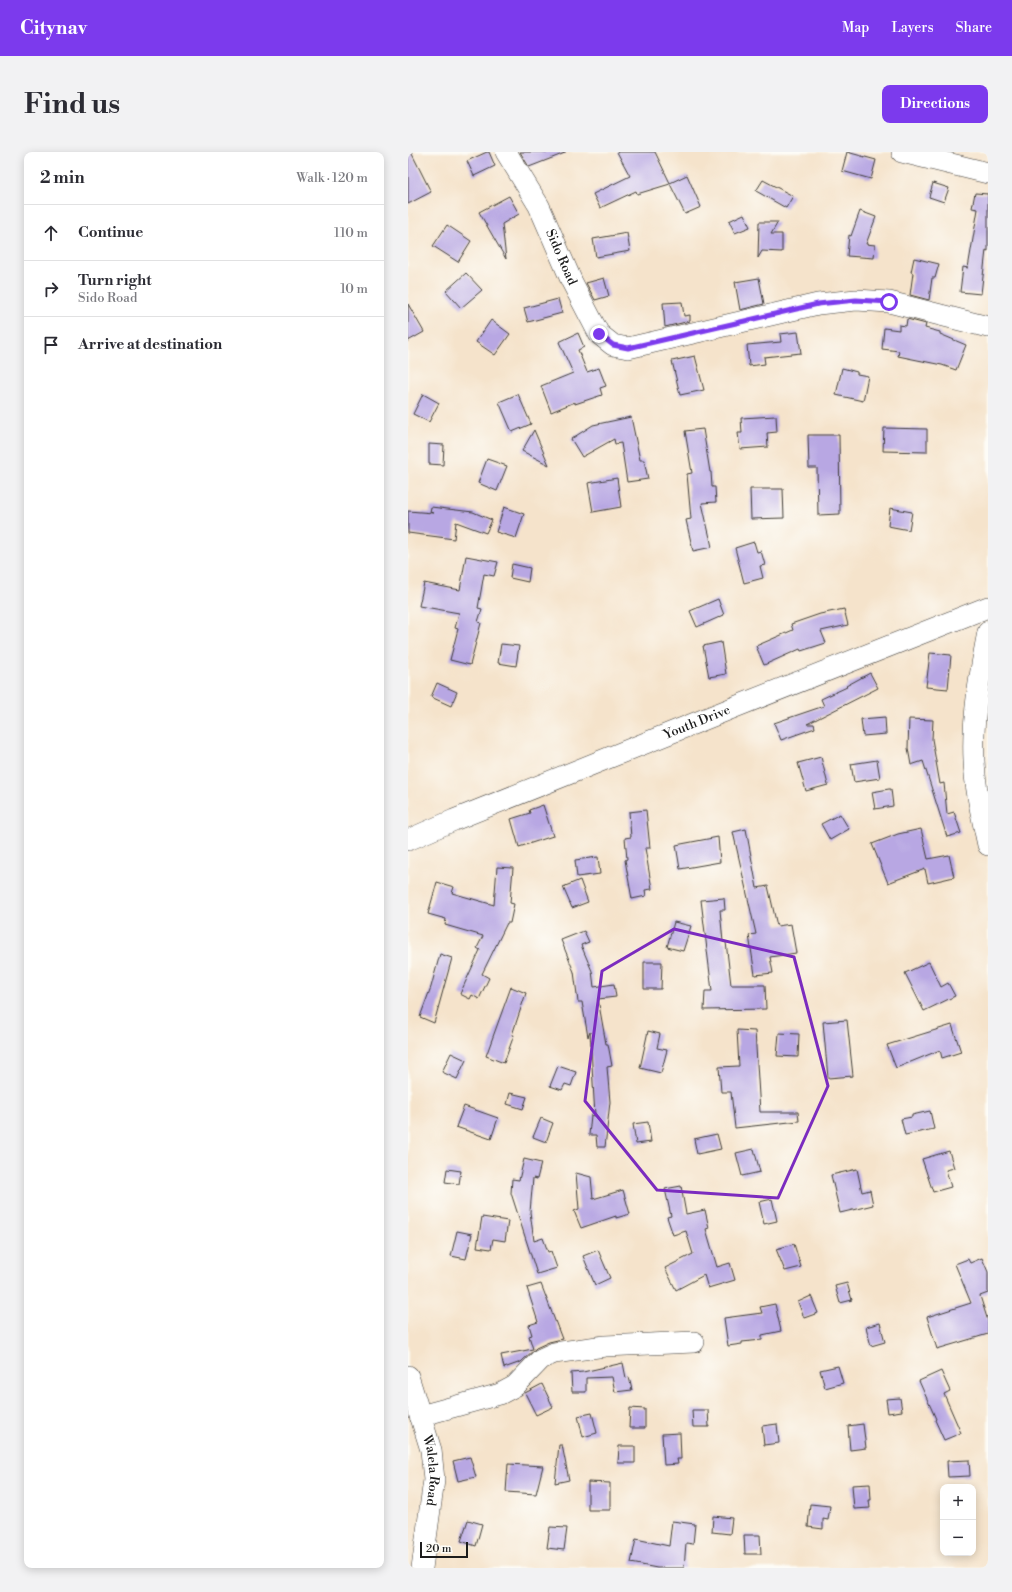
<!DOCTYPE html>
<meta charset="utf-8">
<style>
:root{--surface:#fff;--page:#f2f2f3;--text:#2b2b33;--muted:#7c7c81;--line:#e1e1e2;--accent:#7c3aed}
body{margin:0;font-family:"Libre Bodoni",serif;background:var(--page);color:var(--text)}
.controls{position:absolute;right:12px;bottom:12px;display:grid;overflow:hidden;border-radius:8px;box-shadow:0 2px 10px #0003}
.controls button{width:36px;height:36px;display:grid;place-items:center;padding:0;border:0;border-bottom:1px solid var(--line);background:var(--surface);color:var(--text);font:20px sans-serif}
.scale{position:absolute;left:12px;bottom:10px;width:48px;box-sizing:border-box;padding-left:4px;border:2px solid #1c1c1c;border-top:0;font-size:11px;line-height:14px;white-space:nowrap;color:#1c1c1c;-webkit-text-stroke:3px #fdfcf7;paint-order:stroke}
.stop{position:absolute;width:12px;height:12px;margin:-9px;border:3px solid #7c3aed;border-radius:50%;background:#fff}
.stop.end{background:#7c3aed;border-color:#fff;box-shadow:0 1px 4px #0008}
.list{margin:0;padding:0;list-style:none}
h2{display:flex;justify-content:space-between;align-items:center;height:52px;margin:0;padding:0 16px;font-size:17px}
h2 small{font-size:13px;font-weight:400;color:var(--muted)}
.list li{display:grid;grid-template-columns:26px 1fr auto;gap:12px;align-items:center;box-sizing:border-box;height:56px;padding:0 16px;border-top:1px solid var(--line)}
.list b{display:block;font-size:15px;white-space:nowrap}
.list p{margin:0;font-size:13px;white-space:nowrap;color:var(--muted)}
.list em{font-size:13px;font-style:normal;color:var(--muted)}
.icon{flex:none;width:22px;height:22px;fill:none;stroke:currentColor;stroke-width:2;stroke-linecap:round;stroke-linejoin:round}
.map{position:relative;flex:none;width:580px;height:1416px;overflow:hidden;border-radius:8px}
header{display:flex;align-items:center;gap:24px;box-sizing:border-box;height:56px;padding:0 20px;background:var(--accent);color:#fff}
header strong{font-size:19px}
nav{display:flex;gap:22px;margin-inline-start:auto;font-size:14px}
.intro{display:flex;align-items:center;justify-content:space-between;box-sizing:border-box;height:96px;padding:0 24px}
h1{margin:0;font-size:28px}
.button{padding:10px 18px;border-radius:8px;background:var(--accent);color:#fff;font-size:14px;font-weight:700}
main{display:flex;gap:24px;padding:0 24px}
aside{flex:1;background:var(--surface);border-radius:8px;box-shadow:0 2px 10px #0003}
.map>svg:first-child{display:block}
.building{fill:#b8a7e3}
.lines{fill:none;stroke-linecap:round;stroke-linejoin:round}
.minor-casing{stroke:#3d3a36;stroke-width:22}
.minor{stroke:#fff;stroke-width:21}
.route{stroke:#7c3aed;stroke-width:5}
.marked{fill:none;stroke:#7b2cbf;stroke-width:3;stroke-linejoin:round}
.labels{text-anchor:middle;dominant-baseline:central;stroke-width:4;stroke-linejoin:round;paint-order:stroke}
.street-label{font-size:13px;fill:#1c1c1c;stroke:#fdfcf7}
</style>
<header>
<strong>Citynav</strong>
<nav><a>Map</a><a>Layers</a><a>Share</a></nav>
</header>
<div class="intro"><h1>Find us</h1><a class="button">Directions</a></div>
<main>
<aside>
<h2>2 min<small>Walk · 120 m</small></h2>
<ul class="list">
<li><svg class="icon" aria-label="ahead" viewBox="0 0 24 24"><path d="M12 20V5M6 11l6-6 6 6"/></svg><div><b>Continue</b></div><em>110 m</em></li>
<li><svg class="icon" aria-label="right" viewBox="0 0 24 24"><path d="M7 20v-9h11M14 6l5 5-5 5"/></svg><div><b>Turn right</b><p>Sido Road</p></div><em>10 m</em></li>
<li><svg class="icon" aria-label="arrive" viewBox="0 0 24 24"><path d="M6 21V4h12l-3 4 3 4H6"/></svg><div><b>Arrive at destination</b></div></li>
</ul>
</aside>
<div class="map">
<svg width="580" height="1416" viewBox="0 0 580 1416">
<rect width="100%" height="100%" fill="#fdfcf7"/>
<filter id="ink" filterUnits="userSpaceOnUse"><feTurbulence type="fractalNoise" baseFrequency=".025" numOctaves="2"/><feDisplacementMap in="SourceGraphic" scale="8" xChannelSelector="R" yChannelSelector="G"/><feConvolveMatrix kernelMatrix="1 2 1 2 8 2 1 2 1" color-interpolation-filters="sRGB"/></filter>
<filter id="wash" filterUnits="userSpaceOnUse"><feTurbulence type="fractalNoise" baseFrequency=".012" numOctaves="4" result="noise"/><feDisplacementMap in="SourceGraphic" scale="16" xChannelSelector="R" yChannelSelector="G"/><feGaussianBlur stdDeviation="0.9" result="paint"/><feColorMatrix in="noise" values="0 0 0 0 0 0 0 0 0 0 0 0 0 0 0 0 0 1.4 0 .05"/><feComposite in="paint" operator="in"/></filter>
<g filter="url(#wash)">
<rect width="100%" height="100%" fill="#f5e3cb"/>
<g id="blocks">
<path class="building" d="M 0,0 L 3,0 L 23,40 L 0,52 Z
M 79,0 L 81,0 L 87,14 L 66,24 L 59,9 Z
M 112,0 L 157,0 L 157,1 L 121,15 Z
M 209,0 L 247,0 L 262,31 L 279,23 L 293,55 L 277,62 L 262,32 L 229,42 L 228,39 L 192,56 L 185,42 L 222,24 Z
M 439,0 L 468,8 L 463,27 L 434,19 Z
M 355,28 L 385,44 L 378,56 L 348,39 Z
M 525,31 L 541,36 L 536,50 L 521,45 Z
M 567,41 L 580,42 L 580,99 L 578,98 L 573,142 L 552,140 L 555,115 L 560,116 L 570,57 L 564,56 Z
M 101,44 L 111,62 L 94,72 L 98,107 L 71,60 Z
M 452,59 L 468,65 L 458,92 L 467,93 L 466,106 L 439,104 L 441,83 L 443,84 Z
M 336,62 L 342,75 L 327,81 L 321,69 Z
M 351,70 L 370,70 L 363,82 L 374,82 L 374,100 L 354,99 L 350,106 Z
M 39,73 L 63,89 L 50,110 L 25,94 Z
M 219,81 L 222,99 L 188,105 L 185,87 Z
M 506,106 L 531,112 L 527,126 L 524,126 L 521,148 L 502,143 L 505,121 L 503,120 Z
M 58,121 L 74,138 L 53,156 L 38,139 Z
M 196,126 L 201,144 L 187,148 L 178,131 Z
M 351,126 L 356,152 L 332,158 L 327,130 Z
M 150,147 L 154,161 L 120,170 L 116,156 Z
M 274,150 L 276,164 L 282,163 L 282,169 L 257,175 L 255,151 Z
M 0,152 L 16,180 L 0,189 Z
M 499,167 L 518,172 L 517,176 L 532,180 L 532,182 L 558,193 L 548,218 L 534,213 L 490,204 L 491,199 L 474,197 L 476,176 L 491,178 L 491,173 L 498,174 Z
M 83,168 L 102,182 L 87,203 L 68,190 Z
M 390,180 L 393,201 L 356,205 L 357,212 L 341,214 L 339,193 L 373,190 L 372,182 Z
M 170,181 L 176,195 L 170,198 L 179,220 L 191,216 L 198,234 L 192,236 L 194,243 L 167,252 L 167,250 L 143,260 L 133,234 L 165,221 L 151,190 Z
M 287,204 L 296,238 L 272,243 L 264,209 Z
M 434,216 L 449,220 L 449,222 L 460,224 L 455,249 L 428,243 Z
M 15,242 L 31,251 L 21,270 L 5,262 Z
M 110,242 L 123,272 L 104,280 L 91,250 Z
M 368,264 L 369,280 L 359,281 L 360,295 L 332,297 L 330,281 L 334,281 L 333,266 Z
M 223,265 L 232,308 L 236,308 L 240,327 L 219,330 L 213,291 L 207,292 L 206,287 L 174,305 L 163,287 L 185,273 Z
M 476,276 L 519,277 L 519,300 L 475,299 Z
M 295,277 L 302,320 L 303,320 L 304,335 L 307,335 L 308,350 L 294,351 L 304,395 L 285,399 L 278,368 L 283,367 L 279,322 L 284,321 L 277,279 Z
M 126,278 L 141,313 L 114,299 Z
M 400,283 L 431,283 L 432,362 L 410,363 L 409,316 L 401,316 Z
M 21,292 L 36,293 L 35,313 L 21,312 Z
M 79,307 L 99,314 L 89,339 L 70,331 Z
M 209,326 L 213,355 L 185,360 L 180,331 Z
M 342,337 L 375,337 L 376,366 L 343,367 Z
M 23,355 L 65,360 L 84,368 L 78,381 L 48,370 L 46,387 L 0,381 L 0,359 L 25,361 L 22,360 Z
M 96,355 L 116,362 L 108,386 L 88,380 Z
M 482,356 L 504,360 L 501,378 L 480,374 Z
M 346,390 L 349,400 L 353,399 L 357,413 L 352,414 L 355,426 L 336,431 L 327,396 Z
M 58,404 L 90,410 L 86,424 L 76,422 L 70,456 L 74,457 L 70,470 L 73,471 L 62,513 L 42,508 L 50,477 L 47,476 L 51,461 L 11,454 L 16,431 L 52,438 Z
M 104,412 L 122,416 L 120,430 L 102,426 Z
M 310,447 L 316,463 L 289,475 L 282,459 Z
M 436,457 L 440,473 L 413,479 L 418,491 L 393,499 L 392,497 L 356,513 L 348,494 L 385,478 L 383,472 L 412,462 Z
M 313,490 L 318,522 L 301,525 L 295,494 Z
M 93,492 L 111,494 L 108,514 L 90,511 Z
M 522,501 L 543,503 L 540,537 L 518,535 Z
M 462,521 L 470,536 L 399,572 L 406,572 L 407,576 L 373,588 L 366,571 L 416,554 L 413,547 L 439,535 L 438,534 Z
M 29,531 L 49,540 L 43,554 L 23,545 Z
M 477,565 L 478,582 L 455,584 L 453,567 Z
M 501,567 L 525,568 L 524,587 L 532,632 L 536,631 L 539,662 L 546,660 L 553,681 L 539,685 L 515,609 L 503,613 L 500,596 Z
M 413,605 L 420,633 L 398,639 L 390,611 Z
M 469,608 L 472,626 L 446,630 L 443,612 Z
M 481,637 L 483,637 L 485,654 L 467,657 L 464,640 Z
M 135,653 L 145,684 L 111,695 L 103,667 L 122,661 L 121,658 Z
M 238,658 L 242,696 L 237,696 L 244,737 L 237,738 L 238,744 L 224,747 L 217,708 L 219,707 L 217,686 L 223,685 L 221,660 Z
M 432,662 L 441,677 L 422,688 L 413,672 Z
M 338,677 L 349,736 L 360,734 L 369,774 L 383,772 L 388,801 L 362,805 L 365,821 L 347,823 L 341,783 L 348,782 L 325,680 Z
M 513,677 L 520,707 L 541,703 L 546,725 L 520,731 L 517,717 L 480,731 L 464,692 L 490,682 Z
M 310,685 L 312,710 L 272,717 L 268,693 Z
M 190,705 L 192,722 L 169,725 L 167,708 Z
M 89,715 L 105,716 L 102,751 L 106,752 L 102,771 L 99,771 L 74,822 L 81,826 L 71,847 L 64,843 L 62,847 L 52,842 L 72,798 L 69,796 L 75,784 L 37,773 L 38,767 L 20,762 L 29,730 L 46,735 L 44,741 L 86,753 Z
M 172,728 L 180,750 L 164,756 L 155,735 Z
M 316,746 L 317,758 L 312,758 L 315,790 L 318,790 L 323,833 L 357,833 L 358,857 L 296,858 L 297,839 L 304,839 L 293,748 Z
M 266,770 L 283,774 L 275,799 L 259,795 Z
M 176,779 L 181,790 L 173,793 L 184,819 L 186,835 L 206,832 L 208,845 L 190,847 L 198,892 L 200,892 L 204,914 L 199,915 L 202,950 L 197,995 L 189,995 L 188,983 L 181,983 L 183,963 L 187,964 L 182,880 L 180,885 L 174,850 L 170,850 L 166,820 L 153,788 Z
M 32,802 L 44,806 L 26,871 L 12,865 L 23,835 Z
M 236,810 L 254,810 L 253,837 L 236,837 Z
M 521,810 L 533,835 L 540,831 L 547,844 L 516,859 L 497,821 Z
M 103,835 L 118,841 L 104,883 L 106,883 L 96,911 L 78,904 Z
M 439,868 L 445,924 L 420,926 L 415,870 Z
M 544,873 L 553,900 L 534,906 L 532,898 L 488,916 L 479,893 Z
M 329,878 L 347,879 L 352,960 L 390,960 L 391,969 L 327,976 L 323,940 L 313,940 L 311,915 L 331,914 Z
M 240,879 L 252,882 L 249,896 L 259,898 L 253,921 L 232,916 Z
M 371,881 L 391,882 L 390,905 L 369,904 Z
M 43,901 L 58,908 L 49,927 L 34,920 Z
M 150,914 L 168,920 L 163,934 L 157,932 L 154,938 L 142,934 Z
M 102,941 L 119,945 L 115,957 L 99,952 Z
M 56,954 L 90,966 L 83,987 L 48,975 Z
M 522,959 L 526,977 L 497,983 L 493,967 L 504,965 L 504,963 Z
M 133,966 L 145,971 L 138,990 L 125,985 Z
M 240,970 L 243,990 L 228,992 L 225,972 Z
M 309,982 L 313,997 L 289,1002 L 286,987 Z
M 346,997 L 352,1020 L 334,1024 L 328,1001 Z
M 541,999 L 546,1016 L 538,1018 L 543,1035 L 525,1040 L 514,1007 Z
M 116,1007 L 133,1011 L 129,1027 L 125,1026 L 122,1060 L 126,1089 L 135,1086 L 140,1100 L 143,1099 L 149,1116 L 129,1122 L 103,1041 L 104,1027 L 111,1028 Z
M 39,1017 L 53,1019 L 51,1032 L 37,1030 Z
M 449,1017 L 454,1040 L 462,1038 L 465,1053 L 432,1061 L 423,1023 Z
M 168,1021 L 183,1025 L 185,1047 L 215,1038 L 222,1062 L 208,1066 L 208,1064 L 173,1076 L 166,1059 L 171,1057 Z
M 273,1034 L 278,1062 L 297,1058 L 301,1076 L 298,1077 L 309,1115 L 322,1111 L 327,1128 L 300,1136 L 296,1123 L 268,1138 L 257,1116 L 285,1102 L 278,1079 L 265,1083 L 259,1065 L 263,1064 L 257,1037 Z
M 364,1047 L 369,1069 L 356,1072 L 351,1050 Z
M 74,1065 L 100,1069 L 97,1089 L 85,1087 L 83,1097 L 69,1095 Z
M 49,1079 L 64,1082 L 58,1107 L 43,1104 Z
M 386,1092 L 393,1115 L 377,1119 L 368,1097 Z
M 190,1098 L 202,1126 L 187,1133 L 175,1104 Z
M 574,1106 L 580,1120 L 580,1141 L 572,1144 L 580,1169 L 580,1182 L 529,1197 L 519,1165 L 563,1151 L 547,1112 L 560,1107 L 562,1111 Z
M 439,1131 L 444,1148 L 432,1151 L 427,1134 Z
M 133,1132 L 154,1187 L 141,1190 L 128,1196 L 113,1210 L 96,1216 L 93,1203 L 125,1197 L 121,1184 L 124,1183 L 121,1173 L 130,1170 L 119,1136 Z
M 403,1144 L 410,1161 L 396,1166 L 390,1150 Z
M 367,1152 L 373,1179 L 354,1183 L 354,1188 L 334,1190 L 334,1192 L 320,1194 L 316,1166 L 354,1161 L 352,1155 Z
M 472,1171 L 477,1190 L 463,1194 L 458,1175 Z
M 215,1211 L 218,1226 L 221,1225 L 224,1238 L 207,1240 L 204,1225 L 178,1226 L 178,1240 L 164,1240 L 163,1221 L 175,1220 Z
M 430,1214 L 435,1231 L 417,1236 L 412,1218 Z
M 533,1219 L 542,1239 L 536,1242 L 553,1281 L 536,1288 L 527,1268 L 528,1267 L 511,1229 Z
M 134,1232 L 145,1255 L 128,1263 L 117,1241 Z
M 492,1246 L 494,1259 L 480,1261 L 478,1247 Z
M 222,1256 L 237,1257 L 237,1276 L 221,1276 Z
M 284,1258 L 300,1258 L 301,1275 L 285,1275 Z
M 184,1261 L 189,1281 L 175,1285 L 170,1264 Z
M 369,1272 L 371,1291 L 356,1293 L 354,1274 Z
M 455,1272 L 458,1296 L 442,1298 L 440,1274 Z
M 272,1281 L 273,1307 L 269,1307 L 270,1312 L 256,1313 L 254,1282 Z
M 151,1293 L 154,1293 L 161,1328 L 147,1331 Z
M 211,1294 L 227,1294 L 227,1311 L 210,1311 Z
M 62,1305 L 68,1325 L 50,1329 L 45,1309 Z
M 561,1308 L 562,1324 L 540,1325 L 539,1309 Z
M 100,1312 L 135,1314 L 128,1342 L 98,1340 Z
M 180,1330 L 202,1331 L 202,1358 L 180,1358 Z
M 462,1332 L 463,1348 L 461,1348 L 462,1356 L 446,1357 L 444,1333 Z
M 402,1352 L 422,1354 L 420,1368 L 415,1367 L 415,1377 L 400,1375 Z
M 305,1364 L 324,1366 L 322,1382 L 304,1380 Z
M 60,1368 L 74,1372 L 68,1394 L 53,1389 Z
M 264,1369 L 287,1372 L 285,1392 L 278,1391 L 276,1416 L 249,1416 L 223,1411 L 228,1387 L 261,1394 Z
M 142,1375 L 159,1376 L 156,1398 L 139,1396 Z
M 336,1383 L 352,1383 L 353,1402 L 337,1402 Z"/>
</g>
</g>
<g filter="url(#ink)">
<use href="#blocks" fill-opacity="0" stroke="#3d3a36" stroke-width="1"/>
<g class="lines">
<defs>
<g id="minor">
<path id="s1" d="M 98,0 L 131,54 L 164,130 L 191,182 L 205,193 L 220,196 L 410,152 L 448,148 L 481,150 L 580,175"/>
<path d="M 494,0 L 580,21"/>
<path d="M 580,480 C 572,521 564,566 566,608 C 567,637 574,665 580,693"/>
<path id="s2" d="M 0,688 L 46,668 L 327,555 L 580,455"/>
<path id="s3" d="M 0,1224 L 23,1298 L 26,1328 L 14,1416"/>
<path d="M 12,1264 L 92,1242 L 107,1234 L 133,1207 L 146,1201 L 197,1194 L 286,1190"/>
</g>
</defs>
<use href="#minor" class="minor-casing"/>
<use href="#minor" class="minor"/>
</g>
</g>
<g class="lines" filter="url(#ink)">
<path class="route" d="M 191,182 L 205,193 L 220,196 L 410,152 L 448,148 L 481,150"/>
</g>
<path class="marked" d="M 266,777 L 386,805 L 420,934 L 370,1046 L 249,1038 L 177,949 L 194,819 Z"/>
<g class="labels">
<g class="street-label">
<text stroke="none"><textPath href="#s1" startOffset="119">Sido Road</textPath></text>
<text stroke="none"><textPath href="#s2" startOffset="312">Youth Drive</textPath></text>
<text stroke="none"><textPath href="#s3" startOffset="98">Walela Road</textPath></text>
</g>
</g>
</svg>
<div class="controls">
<button>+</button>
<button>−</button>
</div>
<div class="scale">20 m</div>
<div class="stop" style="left:481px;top:150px"></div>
<div class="stop end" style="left:191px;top:182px"></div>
</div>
</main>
